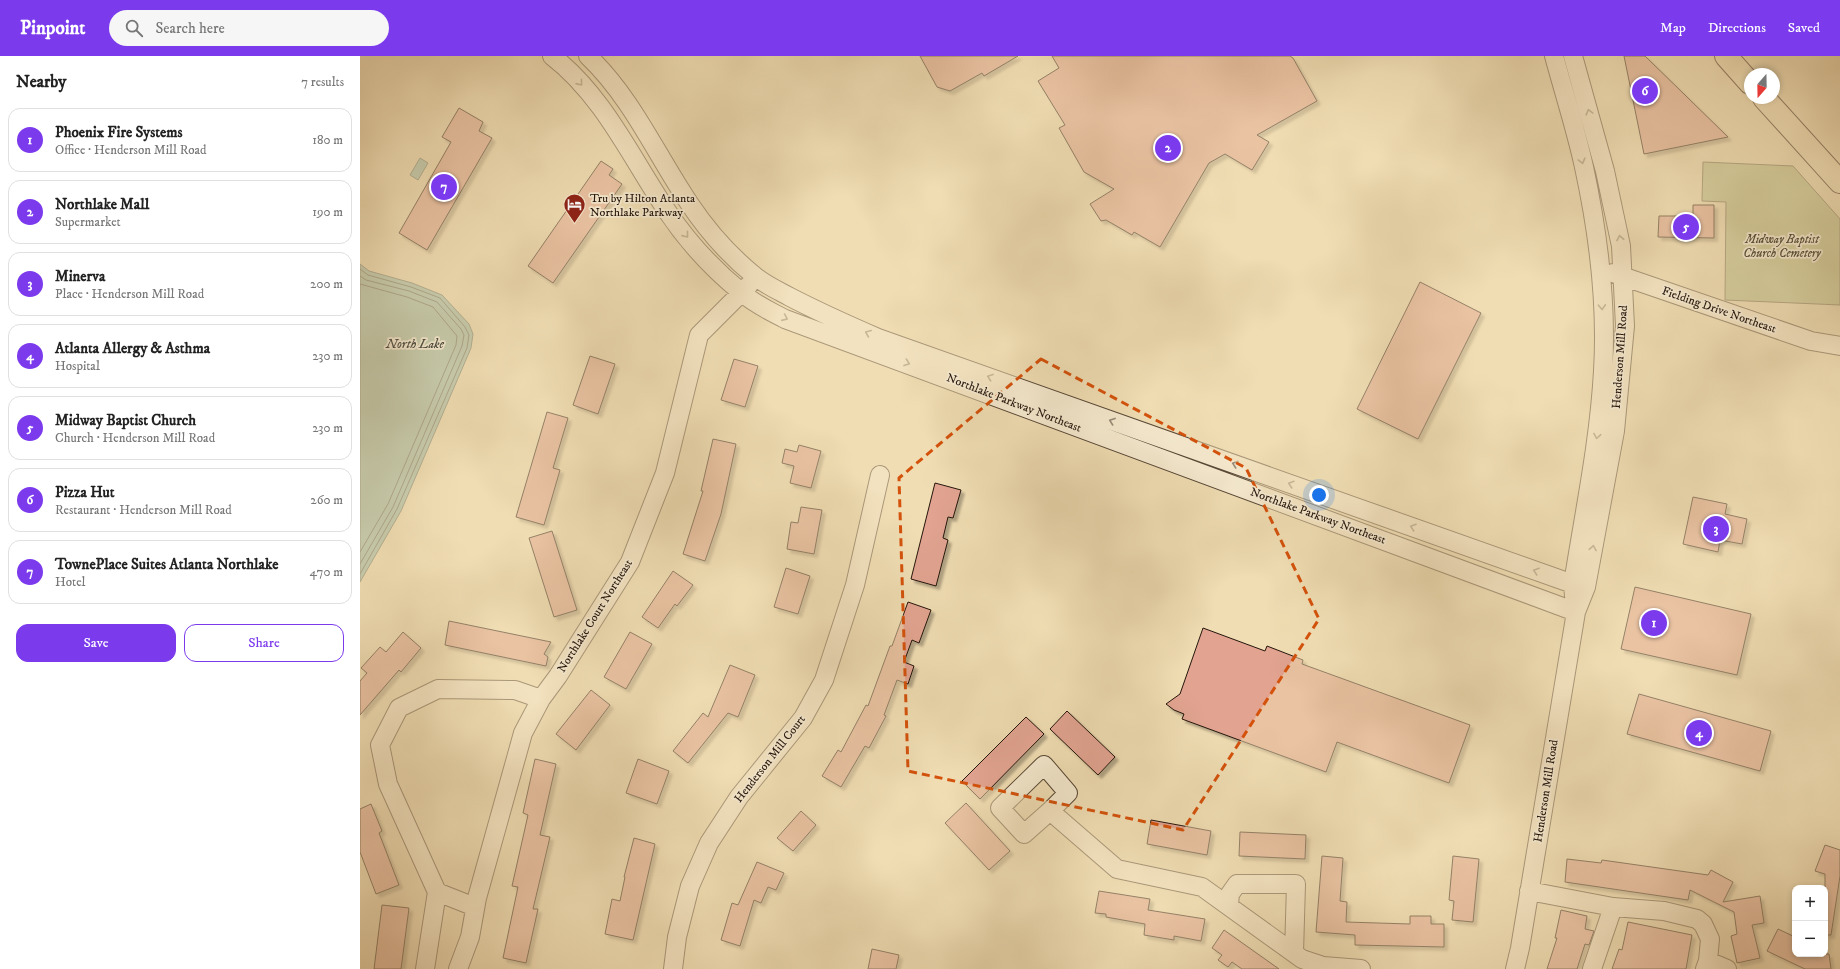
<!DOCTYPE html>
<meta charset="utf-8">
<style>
:root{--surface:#fff;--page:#f6f6f6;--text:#222;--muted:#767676;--line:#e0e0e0;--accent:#7c3aed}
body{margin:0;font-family:"IM FELL DW Pica",serif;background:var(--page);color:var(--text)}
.controls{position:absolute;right:12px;bottom:12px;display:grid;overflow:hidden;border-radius:8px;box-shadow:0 2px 6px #0003}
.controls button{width:36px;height:36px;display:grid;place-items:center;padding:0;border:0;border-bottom:1px solid var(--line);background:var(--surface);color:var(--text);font:20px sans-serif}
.compass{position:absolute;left:1384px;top:12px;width:36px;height:36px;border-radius:50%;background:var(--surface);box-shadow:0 2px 6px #0003;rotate:200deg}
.you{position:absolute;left:959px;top:439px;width:14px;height:14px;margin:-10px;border:3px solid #fff;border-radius:50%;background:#1a73e8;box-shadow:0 0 0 6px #1a73e833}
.badge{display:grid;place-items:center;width:26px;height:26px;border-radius:50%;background:var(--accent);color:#fff;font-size:13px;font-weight:700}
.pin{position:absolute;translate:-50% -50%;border:2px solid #fff;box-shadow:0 1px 4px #0006}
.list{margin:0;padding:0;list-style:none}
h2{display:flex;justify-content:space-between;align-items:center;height:52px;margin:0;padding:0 16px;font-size:17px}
h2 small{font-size:13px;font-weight:400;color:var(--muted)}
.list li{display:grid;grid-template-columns:26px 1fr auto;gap:12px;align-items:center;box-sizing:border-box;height:64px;margin:0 8px 8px;padding:0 8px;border:1px solid var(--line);border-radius:12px}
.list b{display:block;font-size:15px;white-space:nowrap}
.list p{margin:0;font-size:13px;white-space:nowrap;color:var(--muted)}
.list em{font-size:13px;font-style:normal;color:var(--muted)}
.actions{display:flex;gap:8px;padding:12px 16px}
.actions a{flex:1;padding:9px 0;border:1px solid var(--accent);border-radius:12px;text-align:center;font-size:14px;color:var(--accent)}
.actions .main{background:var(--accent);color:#fff}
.icon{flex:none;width:22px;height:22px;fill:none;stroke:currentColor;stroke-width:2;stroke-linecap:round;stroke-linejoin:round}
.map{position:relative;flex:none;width:1480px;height:913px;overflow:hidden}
header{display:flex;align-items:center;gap:24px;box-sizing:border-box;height:56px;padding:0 20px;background:var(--accent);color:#fff}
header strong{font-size:19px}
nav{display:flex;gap:22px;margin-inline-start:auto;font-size:14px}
.search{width:280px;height:36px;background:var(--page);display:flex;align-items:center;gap:10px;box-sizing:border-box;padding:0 14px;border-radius:22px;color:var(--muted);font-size:15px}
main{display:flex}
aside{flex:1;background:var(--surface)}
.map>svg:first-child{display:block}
.green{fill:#bbc08b;stroke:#706a4c}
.water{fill:#9abcaa;stroke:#6b796b}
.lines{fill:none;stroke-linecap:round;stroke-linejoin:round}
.shore{stroke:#5f685c;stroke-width:1}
.building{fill:#e2a491;stroke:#24150d;filter:url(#shadow)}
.minor-casing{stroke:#574736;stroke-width:20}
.major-casing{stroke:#24150d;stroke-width:24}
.minor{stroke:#f5e9ce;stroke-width:18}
.major{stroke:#f0ddb3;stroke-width:22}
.oneway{stroke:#978a77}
.marked{fill:none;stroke:#d4520c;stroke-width:3;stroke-dasharray:8 5;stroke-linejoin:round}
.labels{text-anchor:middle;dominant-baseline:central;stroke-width:3.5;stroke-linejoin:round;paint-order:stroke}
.poi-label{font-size:12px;fill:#24150d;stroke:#f5e9ce;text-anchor:start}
.park-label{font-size:12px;font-style:italic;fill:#595139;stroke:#f5e9ce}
.street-label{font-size:12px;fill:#24150d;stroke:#f5e9ce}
.water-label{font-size:13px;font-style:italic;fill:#4d4f44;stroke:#f5e9ce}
</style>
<header>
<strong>Pinpoint</strong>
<div class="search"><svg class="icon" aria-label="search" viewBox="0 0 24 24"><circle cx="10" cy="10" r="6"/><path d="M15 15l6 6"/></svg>Search here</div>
<nav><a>Map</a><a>Directions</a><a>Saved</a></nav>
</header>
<main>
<aside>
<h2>Nearby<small>7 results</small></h2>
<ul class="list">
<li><span class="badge">1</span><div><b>Phoenix Fire Systems</b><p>Office · Henderson Mill Road</p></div><em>180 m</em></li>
<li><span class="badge">2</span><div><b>Northlake Mall</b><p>Supermarket</p></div><em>190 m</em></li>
<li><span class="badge">3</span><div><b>Minerva</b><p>Place · Henderson Mill Road</p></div><em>200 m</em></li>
<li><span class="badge">4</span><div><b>Atlanta Allergy &amp; Asthma</b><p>Hospital</p></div><em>230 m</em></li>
<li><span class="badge">5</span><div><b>Midway Baptist Church</b><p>Church · Henderson Mill Road</p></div><em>230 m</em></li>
<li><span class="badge">6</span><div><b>Pizza Hut</b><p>Restaurant · Henderson Mill Road</p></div><em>260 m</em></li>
<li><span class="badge">7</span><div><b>TownePlace Suites Atlanta Northlake</b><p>Hotel</p></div><em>470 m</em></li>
</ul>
<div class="actions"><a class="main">Save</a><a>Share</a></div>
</aside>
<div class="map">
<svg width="1480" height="913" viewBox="0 0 1480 913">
<defs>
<filter id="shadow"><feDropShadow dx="3.5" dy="3.5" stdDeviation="1" flood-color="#0004"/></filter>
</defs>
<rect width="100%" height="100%" fill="#f0ddb3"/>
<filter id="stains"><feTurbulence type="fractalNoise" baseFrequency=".005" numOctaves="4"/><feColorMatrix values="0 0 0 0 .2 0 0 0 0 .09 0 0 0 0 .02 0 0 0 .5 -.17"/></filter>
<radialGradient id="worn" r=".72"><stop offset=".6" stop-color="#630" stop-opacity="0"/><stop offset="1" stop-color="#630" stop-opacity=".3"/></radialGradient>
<path class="green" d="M 1343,106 L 1433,110 L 1480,163 L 1480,249 L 1365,244 L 1366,146 L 1342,145 Z"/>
<path class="water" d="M 60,102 L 68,107 L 58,124 L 50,119 Z
M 0,208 L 9,215 L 52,227 L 82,239 L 109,268 L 113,278 L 111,292 L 41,455 L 0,526 Z"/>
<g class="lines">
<path class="shore" d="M 0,213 L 8,219 L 51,231 L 80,242 L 105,271 L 109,279 L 107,292 L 37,453 L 0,518
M 0,220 L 6,224 L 49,235 L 77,246 L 101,273 L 104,279 L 102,290 L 33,451 L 0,508
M 0,228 L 47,241 L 73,251 L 97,280 L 96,289 L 28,448 L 0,496"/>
</g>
<path class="building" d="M 560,0 L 658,0 L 624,20 L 622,17 L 590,35 L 577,31 Z
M 692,0 L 930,0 L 933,2 L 957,45 L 897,79 L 909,86 L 892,114 L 865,98 L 849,107 L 800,191 L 774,176 L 772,179 L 746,164 L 741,165 L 730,148 L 754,133 L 724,116 L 699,72 L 705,69 L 678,25 L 699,12 Z
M 1264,0 L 1285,0 L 1368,81 L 1284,98 Z
M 99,52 L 123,66 L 119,75 L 132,82 L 67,194 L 39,177 L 91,86 L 82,81 Z
M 241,105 L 253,113 L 249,119 L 262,128 L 193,227 L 168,210 Z
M 1333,149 L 1354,149 L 1354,182 L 1298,181 L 1299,160 L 1333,160 Z
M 1060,226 L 1121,257 L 1058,383 L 997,353 Z
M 230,300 L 255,308 L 238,358 L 213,349 Z
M 374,303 L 398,310 L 385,351 L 361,344 Z
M 187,356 L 208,362 L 193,412 L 200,414 L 184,469 L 156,461 Z
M 353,383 L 376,388 L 361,458 L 345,505 L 323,498 L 343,435 L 341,435 Z
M 439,389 L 461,395 L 451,432 L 430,427 L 434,410 L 422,407 L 425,393 L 437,396 Z
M 575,427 L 601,434 L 593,462 L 588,461 L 583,482 L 588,484 L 576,530 L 551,523 Z
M 1333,441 L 1367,448 L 1365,458 L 1387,463 L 1382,488 L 1360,484 L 1358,496 L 1323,488 Z
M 441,451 L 462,454 L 454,498 L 427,493 L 431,466 L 438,467 Z
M 192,475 L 217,554 L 194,561 L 169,482 Z
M 426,512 L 450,520 L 438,558 L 414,551 Z
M 313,515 L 333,529 L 317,550 L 315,548 L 298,572 L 282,561 Z
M 1275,531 L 1391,558 L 1377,619 L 1261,593 Z
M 548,546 L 571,554 L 559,587 L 552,584 L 544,606 L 554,610 L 548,628 L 537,624 L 524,659 L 526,660 L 509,692 L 505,690 L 481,731 L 462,720 L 478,694 L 481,696 L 506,649 L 508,650 L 530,590 L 532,590 Z
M 89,565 L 191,586 L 184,598 L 188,601 L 186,610 L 85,589 Z
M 843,572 L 905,595 L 907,590 L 943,604 L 942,608 L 1110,669 L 1089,727 L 977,686 L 966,716 L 822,663 L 824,658 L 814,654 L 806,648 L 820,638 Z
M 43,576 L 61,592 L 41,616 L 39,614 L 0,659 L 0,625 L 7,617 L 1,612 L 20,591 L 26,596 Z
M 270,576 L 292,588 L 266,633 L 244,621 Z
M 370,609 L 395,619 L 378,661 L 368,657 L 328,707 L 313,695 L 343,657 L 348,661 Z
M 231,634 L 250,649 L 216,694 L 196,678 Z
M 1279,638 L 1411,675 L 1400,715 L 1267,678 Z
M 707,655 L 755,701 L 738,719 L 690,673 Z
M 666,661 L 684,678 L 620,743 L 602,725 Z
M 175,703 L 196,708 L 180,779 L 190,781 L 173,853 L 178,853 L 166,907 L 143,902 L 158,831 L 152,830 L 168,759 L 163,757 Z
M 278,703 L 309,715 L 297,748 L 266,737 Z
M 606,747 L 650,795 L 629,814 L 585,767 Z
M 11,748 L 22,775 L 19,777 L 39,829 L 16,838 L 0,796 L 0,753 Z
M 441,755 L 456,769 L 433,795 L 417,782 Z
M 791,764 L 851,775 L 847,799 L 787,788 Z
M 880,776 L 946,779 L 945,803 L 879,800 Z
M 274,782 L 295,788 L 273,884 L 245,878 L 252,843 L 260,845 L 265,821 L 264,821 Z
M 1465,789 L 1480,794 L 1480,820 L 1471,879 L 1465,879 L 1465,818 L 1455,815 Z
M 962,800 L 983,802 L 980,845 L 987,846 L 986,866 L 1050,868 L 1050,860 L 1071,860 L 1071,868 L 1084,868 L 1084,891 L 995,889 L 995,879 L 956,876 Z
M 1093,800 L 1119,803 L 1113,866 L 1092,864 L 1094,845 L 1089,844 Z
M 1207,803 L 1241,807 L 1242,804 L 1348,819 L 1351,814 L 1373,826 L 1363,846 L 1400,840 L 1404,867 L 1392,869 L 1400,902 L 1377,907 L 1371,880 L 1377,878 L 1374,856 L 1330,834 L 1328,844 L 1205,826 Z
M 397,806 L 424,817 L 416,834 L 408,831 L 401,847 L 394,844 L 380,890 L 361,884 L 372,847 L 378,849 Z
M 739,835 L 790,843 L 788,854 L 845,863 L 841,885 L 814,880 L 814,884 L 784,879 L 785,868 L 746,861 L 746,858 L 735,857 Z
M 22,849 L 49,852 L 41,913 L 14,913 Z
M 1201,854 L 1227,860 L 1225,873 L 1234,875 L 1229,889 L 1225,888 L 1217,913 L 1187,913 L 1197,882 L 1195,882 Z
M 1268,866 L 1332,879 L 1326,913 L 1252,913 L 1259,893 L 1262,894 Z
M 1418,873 L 1435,881 L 1435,898 L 1469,898 L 1471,913 L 1445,913 L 1407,895 Z
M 864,874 L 919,913 L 882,913 L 872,906 L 868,911 L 858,904 L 862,899 L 852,892 Z
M 512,893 L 539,899 L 536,913 L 508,913 Z"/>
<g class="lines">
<defs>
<path id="minor" d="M 192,0 C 243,39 272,103 307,155 C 327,185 354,214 381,236 C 394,248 410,255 425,263 L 1216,556
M 228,0 C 272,42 296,98 329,147 C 347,174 371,201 396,221 C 406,229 419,235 430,241 C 459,256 488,269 518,282 L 1213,528 L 1226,531
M 1194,0 C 1204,37 1216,74 1224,111 C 1238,176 1247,249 1243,315 C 1239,387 1224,457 1213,528 L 1214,540
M 1253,217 L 1451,285 L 1480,290
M 690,755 L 708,737 L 684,709 L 640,752 L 664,778 L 690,755 L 757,813 L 842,831 L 942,903 L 963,910 L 1001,913
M 1169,835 L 1253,851 L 1304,855 L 1337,863 L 1343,868 L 1350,883 L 1348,905 L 1345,913
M 77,836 L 115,851
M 869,849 L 870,838 L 877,828 L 936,828 L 934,897
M 1348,905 L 1367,913
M 65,913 L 77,836 L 28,728 L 20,689 L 39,652 L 78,633 L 155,634 L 181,643
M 98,913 L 110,881 L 117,842 L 163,677 L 181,643 L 198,620 L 270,506 L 305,417 L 339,279 L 389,229
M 313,913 L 317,881 L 330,830 L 349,787 L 379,741 L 443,662 L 464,624 L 495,529 L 520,419
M 1155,913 L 1160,892 L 1216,556 L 1226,531 L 1255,375 L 1265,270 L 1261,190 L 1245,115 L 1213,0
M 1232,913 L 1253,851"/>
<path id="major" d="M 1366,0 L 1390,27
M 1404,42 L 1480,126"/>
</defs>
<use href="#minor" class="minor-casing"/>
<use href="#major" class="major-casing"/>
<use href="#minor" class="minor"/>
<use href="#major" class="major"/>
</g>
<defs><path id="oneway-chevron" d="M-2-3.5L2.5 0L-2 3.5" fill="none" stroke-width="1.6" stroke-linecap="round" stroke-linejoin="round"/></defs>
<g class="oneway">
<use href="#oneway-chevron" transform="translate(220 27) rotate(51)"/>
<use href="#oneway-chevron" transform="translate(1229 56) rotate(-105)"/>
<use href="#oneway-chevron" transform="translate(1222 105) rotate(75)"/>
<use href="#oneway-chevron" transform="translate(326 179) rotate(51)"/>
<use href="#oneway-chevron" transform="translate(1260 182) rotate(-101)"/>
<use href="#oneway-chevron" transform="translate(1242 251) rotate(87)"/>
<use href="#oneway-chevron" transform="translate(425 262) rotate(24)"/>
<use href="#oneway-chevron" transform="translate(508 277) rotate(-157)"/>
<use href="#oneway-chevron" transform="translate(547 307) rotate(20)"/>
<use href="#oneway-chevron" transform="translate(630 321) rotate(-160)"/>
<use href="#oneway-chevron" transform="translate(752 365) rotate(-160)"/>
<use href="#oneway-chevron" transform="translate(1237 380) rotate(99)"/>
<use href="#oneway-chevron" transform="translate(875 408) rotate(-161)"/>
<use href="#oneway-chevron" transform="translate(931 428) rotate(-161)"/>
<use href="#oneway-chevron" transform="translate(1053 471) rotate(-161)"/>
<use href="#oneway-chevron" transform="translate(1233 492) rotate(-80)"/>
<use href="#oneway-chevron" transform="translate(1176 515) rotate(-161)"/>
</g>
<path d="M0 0H1480V913H0ZM 681,303 L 886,412 L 959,563 L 823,774 L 548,715 L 539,422 Z" fill="#f0ddb3" fill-opacity=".55" fill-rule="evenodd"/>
<path class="marked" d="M 681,303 L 886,412 L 959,563 L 823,774 L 548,715 L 539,422 Z"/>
<defs>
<symbol id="hotel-pin" viewBox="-11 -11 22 30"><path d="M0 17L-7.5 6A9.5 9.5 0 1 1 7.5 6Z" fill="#8f2418" stroke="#f5e9ce"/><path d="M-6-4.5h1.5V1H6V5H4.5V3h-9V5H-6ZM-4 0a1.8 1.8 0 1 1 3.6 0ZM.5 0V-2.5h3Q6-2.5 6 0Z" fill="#fff"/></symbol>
</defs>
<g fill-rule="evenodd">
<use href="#hotel-pin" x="202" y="136" width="25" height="34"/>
</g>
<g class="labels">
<g class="poi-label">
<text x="230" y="142">Tru by Hilton Atlanta<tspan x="230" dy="14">Northlake Parkway</tspan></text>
</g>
<g class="park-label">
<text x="1422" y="183">Midway Baptist<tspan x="1422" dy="14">Church Cemetery</tspan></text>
</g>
<g class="street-label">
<text transform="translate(1359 254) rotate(19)">Fielding Drive Northeast</text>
<text transform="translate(1260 301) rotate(-86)">Henderson Mill Road</text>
<text transform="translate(654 347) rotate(21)">Northlake Parkway Northeast</text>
<text transform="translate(958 460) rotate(20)">Northlake Parkway Northeast</text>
<text transform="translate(235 560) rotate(-58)">Northlake Court Northeast</text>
<text transform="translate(410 703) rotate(-52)">Henderson Mill Court</text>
<text transform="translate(1186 735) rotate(-81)">Henderson Mill Road</text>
</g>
<g class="water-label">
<text x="55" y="288">North Lake</text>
</g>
</g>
<rect width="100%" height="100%" filter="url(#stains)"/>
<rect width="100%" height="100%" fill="url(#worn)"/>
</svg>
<div class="controls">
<button>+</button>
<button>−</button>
</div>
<svg class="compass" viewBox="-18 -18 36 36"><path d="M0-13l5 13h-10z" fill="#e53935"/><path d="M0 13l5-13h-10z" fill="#767676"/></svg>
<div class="you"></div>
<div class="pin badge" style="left:1294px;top:567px">1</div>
<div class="pin badge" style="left:808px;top:92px">2</div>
<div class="pin badge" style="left:1356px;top:473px">3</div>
<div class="pin badge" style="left:1339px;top:677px">4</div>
<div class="pin badge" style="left:1326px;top:171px">5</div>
<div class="pin badge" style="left:1285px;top:35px">6</div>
<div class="pin badge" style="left:84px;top:131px">7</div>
</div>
</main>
